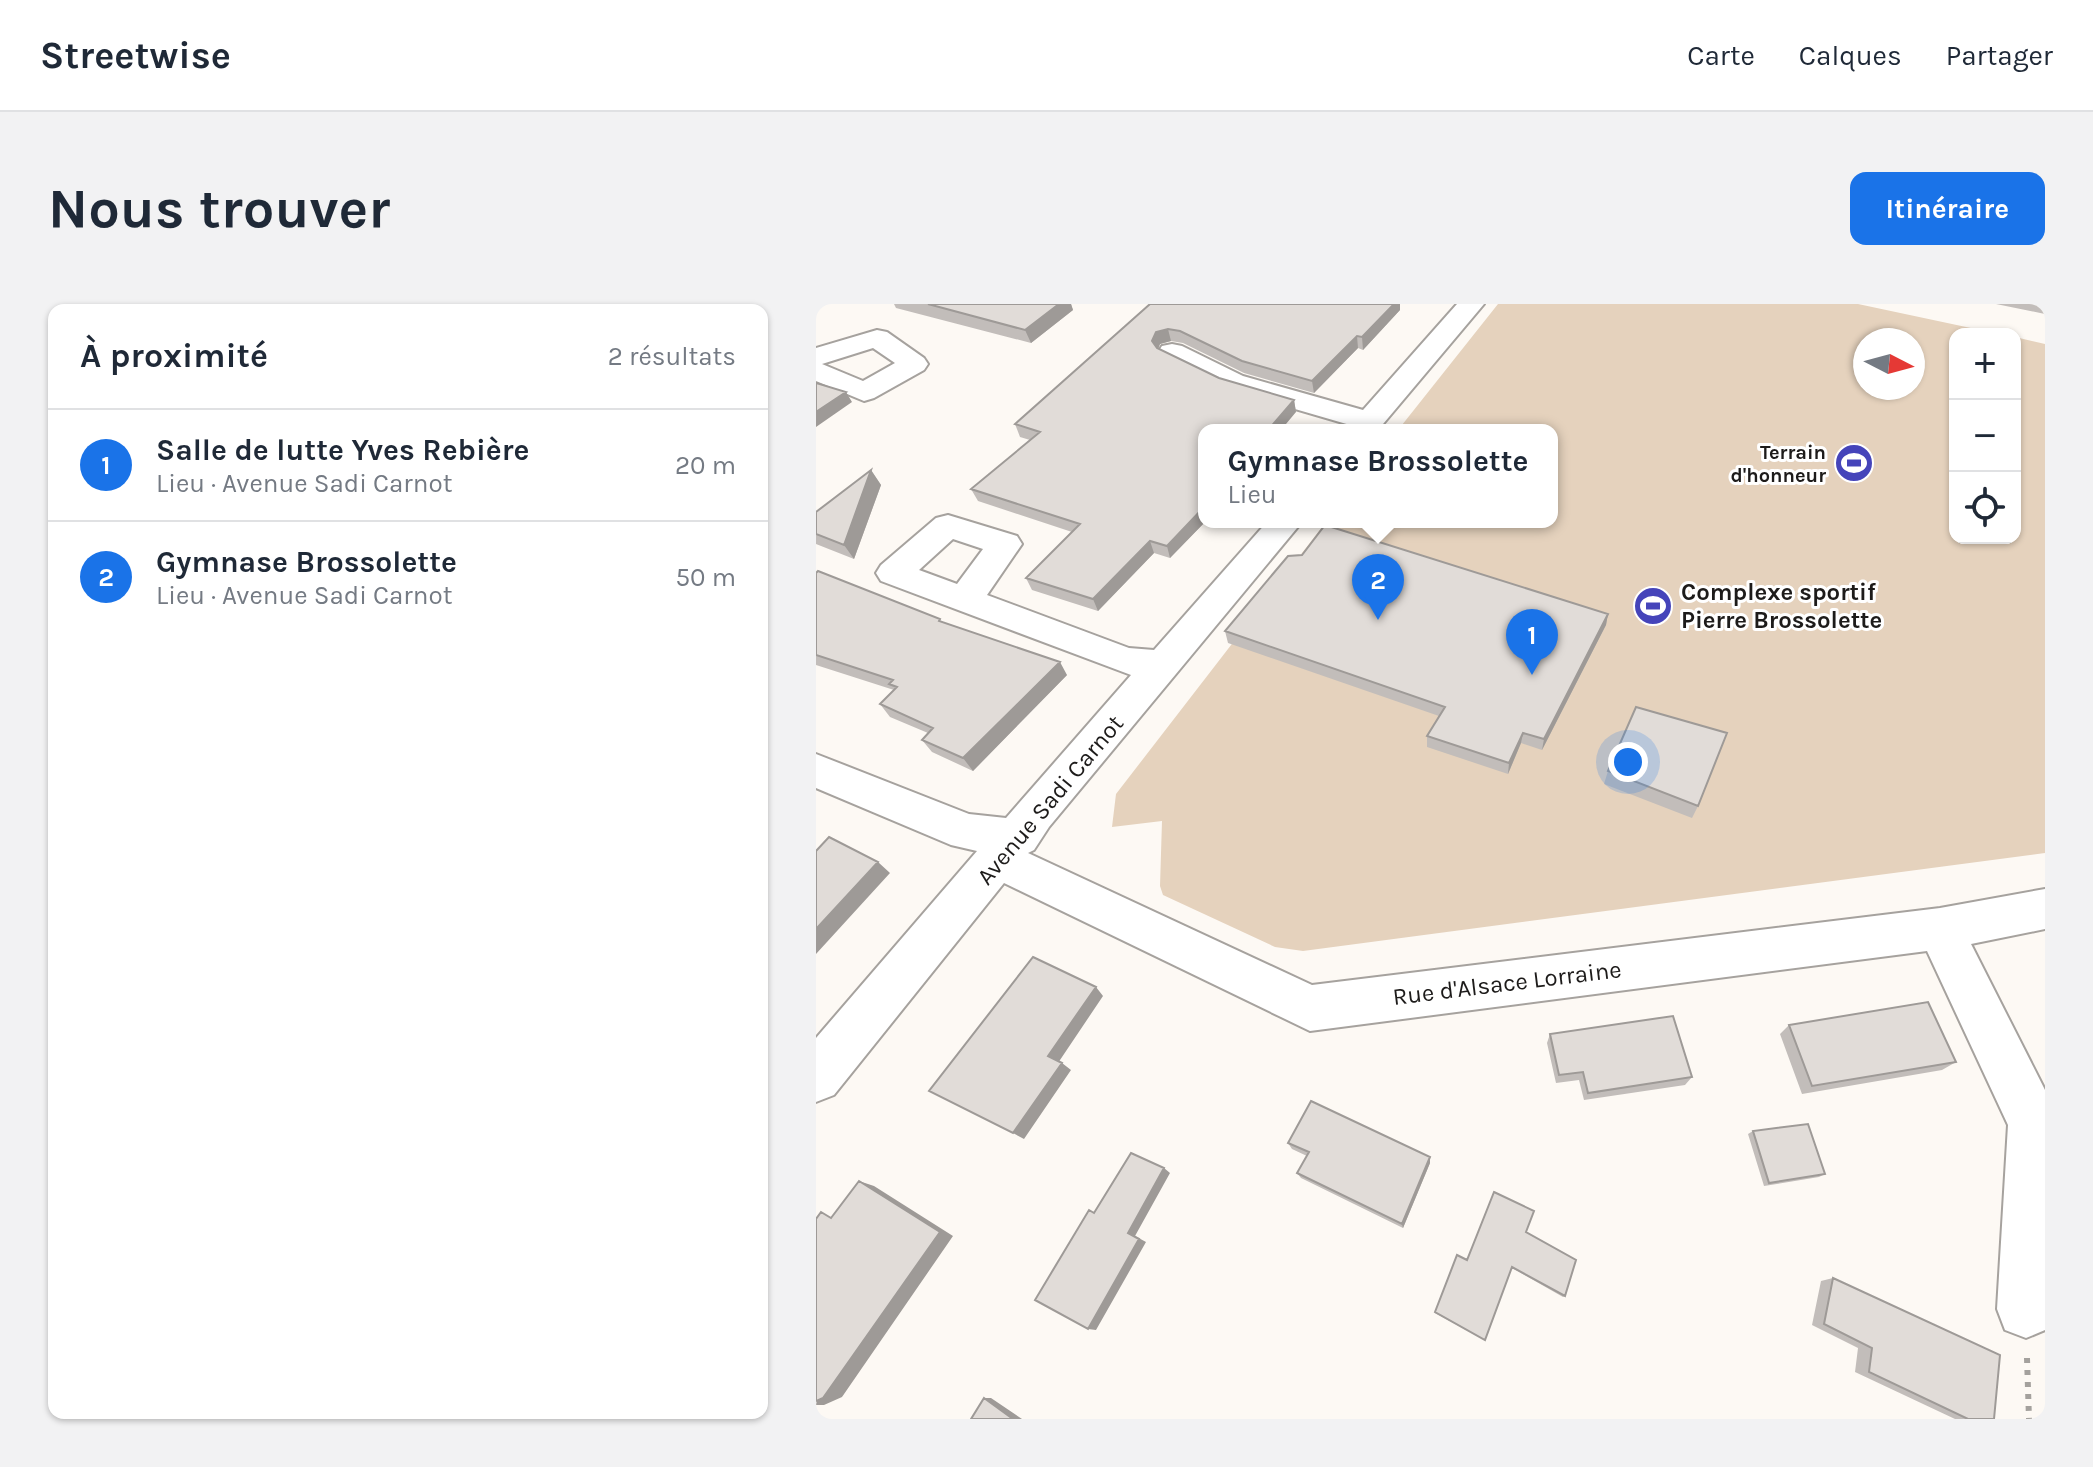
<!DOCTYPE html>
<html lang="fr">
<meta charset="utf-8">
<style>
:root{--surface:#fff;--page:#f2f2f3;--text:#1f2937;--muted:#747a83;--line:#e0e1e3;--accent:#1a73e8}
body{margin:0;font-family:Karla,sans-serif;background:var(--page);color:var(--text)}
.controls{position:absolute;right:24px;top:24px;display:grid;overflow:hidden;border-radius:16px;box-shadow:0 2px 6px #0004}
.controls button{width:72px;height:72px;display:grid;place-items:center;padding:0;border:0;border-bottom:2px solid var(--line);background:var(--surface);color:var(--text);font:40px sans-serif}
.compass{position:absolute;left:1037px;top:24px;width:72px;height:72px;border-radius:50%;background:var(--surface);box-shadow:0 2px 6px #0004;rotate:96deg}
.you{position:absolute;left:812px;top:458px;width:28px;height:28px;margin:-20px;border:6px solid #fff;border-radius:50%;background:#1a73e8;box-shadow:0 0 0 12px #1a73e833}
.badge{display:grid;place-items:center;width:52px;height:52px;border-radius:50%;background:var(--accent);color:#fff;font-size:26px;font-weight:700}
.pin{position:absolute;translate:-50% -66px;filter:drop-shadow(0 2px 4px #0008)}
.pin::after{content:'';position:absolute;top:42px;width:28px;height:24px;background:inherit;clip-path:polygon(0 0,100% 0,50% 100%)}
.popup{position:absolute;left:382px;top:120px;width:360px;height:104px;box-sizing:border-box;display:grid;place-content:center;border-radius:16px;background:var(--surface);filter:drop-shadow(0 2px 6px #0005);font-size:26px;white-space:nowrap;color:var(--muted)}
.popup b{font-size:30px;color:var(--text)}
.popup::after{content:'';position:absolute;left:50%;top:100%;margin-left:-16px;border:16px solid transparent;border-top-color:var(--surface)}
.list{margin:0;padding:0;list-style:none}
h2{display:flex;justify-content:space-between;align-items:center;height:104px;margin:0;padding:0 32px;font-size:34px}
h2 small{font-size:26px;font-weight:400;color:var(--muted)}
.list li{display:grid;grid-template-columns:52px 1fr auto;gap:24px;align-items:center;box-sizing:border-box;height:112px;padding:0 32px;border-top:2px solid var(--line)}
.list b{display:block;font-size:30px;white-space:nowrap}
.list p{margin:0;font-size:26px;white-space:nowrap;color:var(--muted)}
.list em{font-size:26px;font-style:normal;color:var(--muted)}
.icon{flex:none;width:44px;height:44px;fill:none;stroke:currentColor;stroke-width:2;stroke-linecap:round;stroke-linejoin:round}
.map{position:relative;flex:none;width:1229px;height:1115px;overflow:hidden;border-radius:16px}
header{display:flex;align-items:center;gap:48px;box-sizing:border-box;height:112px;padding:0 40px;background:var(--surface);border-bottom:2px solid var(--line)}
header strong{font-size:38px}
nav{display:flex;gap:44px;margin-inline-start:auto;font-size:28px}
.intro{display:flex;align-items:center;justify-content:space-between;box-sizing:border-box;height:192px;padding:0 48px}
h1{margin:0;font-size:56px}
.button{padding:20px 36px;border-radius:16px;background:var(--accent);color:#fff;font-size:28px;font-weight:700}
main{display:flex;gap:48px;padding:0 48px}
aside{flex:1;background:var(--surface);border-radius:16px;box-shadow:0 2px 6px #0004}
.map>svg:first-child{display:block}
.green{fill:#e5d2bd;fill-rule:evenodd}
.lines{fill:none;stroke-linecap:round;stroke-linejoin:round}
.minor-casing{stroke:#a6a29e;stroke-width:4}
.path{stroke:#a4a19d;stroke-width:6;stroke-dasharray:5 7;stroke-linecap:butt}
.minor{fill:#fff;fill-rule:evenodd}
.wall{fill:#c2bdba}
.shaded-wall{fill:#9e9a97}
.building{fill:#e1dcd8;stroke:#9e9a97;stroke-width:2}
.labels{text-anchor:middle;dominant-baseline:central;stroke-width:6;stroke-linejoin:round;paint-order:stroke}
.far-poi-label{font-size:20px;font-weight:bold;fill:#1d1b1a;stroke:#fff;text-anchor:end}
.poi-label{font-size:24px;font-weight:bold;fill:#1d1b1a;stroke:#fff;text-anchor:start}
.street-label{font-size:24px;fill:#1d1b1a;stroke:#fff}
</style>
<header>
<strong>Streetwise</strong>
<nav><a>Carte</a><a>Calques</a><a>Partager</a></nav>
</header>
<div class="intro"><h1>Nous trouver</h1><a class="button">Itinéraire</a></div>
<main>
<aside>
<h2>À proximité<small>2 résultats</small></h2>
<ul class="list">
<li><span class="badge">1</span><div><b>Salle de lutte Yves Rebière</b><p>Lieu · Avenue Sadi Carnot</p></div><em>20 m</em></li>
<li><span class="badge">2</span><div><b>Gymnase Brossolette</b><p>Lieu · Avenue Sadi Carnot</p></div><em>50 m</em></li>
</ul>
</aside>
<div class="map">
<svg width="1229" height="1115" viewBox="0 0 1229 1115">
<rect width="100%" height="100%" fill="#fdf9f4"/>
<path class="green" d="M 682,0 L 1042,0 L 1183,30 L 1139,30 L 1139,234 L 1199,234 L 1199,33 L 1229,40 L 1229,549 L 487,647 L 459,643 L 347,591 L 344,582 L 346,517 L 296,523 L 300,490 L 510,218 L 736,218 L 736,126 L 582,126 ZM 1049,36 L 1097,36 L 1097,84 L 1049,84 Z"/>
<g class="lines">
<defs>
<path id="minor" d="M 641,0 L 668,0 L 562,126 L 531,126 L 534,121 L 407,84 L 346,54 L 342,48 L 346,42 L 356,40 L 366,42 L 427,72 L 547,106 Z
M 61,26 L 71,28 L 108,54 L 112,60 L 108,66 L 58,94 L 48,97 L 0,77 L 0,44 ZM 57,44 L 79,59 L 47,77 L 6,60 Z
M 132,211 L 201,232 L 206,240 L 171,291 L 313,344 L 338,346 L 451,218 L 486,218 L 233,523 L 218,546 L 212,549 L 496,681 L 1124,604 L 1229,585 L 1229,625 L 1155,640 L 1229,786 L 1229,1026 L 1210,1034 L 1189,1026 L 1181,1005 L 1192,821 L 1111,647 L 494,727 L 188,579 L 18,791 L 0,798 L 0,734 L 161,547 L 135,541 L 0,484 L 0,450 L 153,510 L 190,514 L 315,371 L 65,277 L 60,269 L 65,261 L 120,214 ZM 137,235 L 167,245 L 141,280 L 103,266 Z"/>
</defs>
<use href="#minor" class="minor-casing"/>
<path class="path" d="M 1211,1054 L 1213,1115"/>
<use href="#minor" class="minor"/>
</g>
<path class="wall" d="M 78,0 L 255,0 L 257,6 L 215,39 L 80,4 Z
M 334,0 L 584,0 L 584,6 L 547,46 L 542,44 L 498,89 L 428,69 L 367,39 L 355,37 L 344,40 L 342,45 L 403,74 L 478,96 L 480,108 L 388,126 L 389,218 L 354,254 L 338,249 L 282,307 L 216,286 L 210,274 L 256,228 L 162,197 L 155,185 L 214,136 L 204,133 L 199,120 Z
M 1180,0 L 1229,0 L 1229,10 Z
M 55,166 L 65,181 L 38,255 L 0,240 L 0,208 Z
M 0,269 L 127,318 L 251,371 L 157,467 L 116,448 L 106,436 L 112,429 L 74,413 L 64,400 L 78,386 L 0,361 Z
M 792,310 L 790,321 L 726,446 L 705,439 L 692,470 L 611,443 L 611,432 L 623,412 L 412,339 L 409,327 Z
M 792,467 L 882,502 L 876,514 L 788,480 Z
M 973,721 L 1140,758 L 1126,766 L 986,790 L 964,730 Z
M 734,730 L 876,773 L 869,781 L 768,796 L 763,776 L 740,779 L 731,739 Z
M 937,827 L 1009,870 L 1003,873 L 948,882 L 932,830 Z
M 472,839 L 614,859 L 587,924 L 485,874 L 481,869 L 491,852 L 476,845 Z
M 710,928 L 749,992 L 747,993 L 696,964 L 669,1036 L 619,1009 L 641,951 L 651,956 Z
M 1017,974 L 1178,1115 L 1139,1115 L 1039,1068 L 1042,1044 L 996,1021 L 1005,977 Z"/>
<path class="shaded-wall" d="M 243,0 L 255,0 L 257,6 L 215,39 L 209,26 Z
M 578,0 L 584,0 L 584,6 L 547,46 L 546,33 Z
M 352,25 L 355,37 L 344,40 L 340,50 L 336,37 L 340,28 Z
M 541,32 L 542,44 L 498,89 L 496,77 Z
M 30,88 L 36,98 L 0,123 L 0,108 Z
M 478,96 L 480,108 L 465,126 L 452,126 Z
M 55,166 L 65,181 L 38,255 L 28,241 Z
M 388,203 L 389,218 L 354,254 L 351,242 Z
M 334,237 L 338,249 L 282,307 L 277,295 Z
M 792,310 L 790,321 L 726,446 L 728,435 Z
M 244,358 L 251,371 L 157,467 L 147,454 Z
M 707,429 L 705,439 L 692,470 L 693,459 Z
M 62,558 L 74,569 L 0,650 L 0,625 Z
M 280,683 L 287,692 L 242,759 L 232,752 Z
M 246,759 L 255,766 L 208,835 L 197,829 Z
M 614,853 L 614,859 L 587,924 L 586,920 Z
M 348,864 L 354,869 L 319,932 L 330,938 L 280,1026 L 272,1025 L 312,929 Z
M 43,877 L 58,882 L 137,932 L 26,1093 L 8,1101 L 0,1101 Z
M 168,1094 L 175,1094 L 206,1115 L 197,1115 Z"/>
<path class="building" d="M 112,0 L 243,0 L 209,26 Z
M 334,0 L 578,0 L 546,33 L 541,32 L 496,77 L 426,57 L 364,27 L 352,25 L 340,28 L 336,37 L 341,44 L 403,74 L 478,96 L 452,126 L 388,126 L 388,203 L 351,242 L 334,237 L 277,295 L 210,274 L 264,220 L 155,185 L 224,128 L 199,120 Z
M 0,79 L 30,88 L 0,108 Z
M 55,166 L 28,241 L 0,230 L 0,208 Z
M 509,221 L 792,310 L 728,435 L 707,429 L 693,459 L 611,432 L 629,403 L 409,327 L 472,252 L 486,251 Z
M 2,267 L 124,315 L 123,317 L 244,358 L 147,454 L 106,436 L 117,424 L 64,400 L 81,383 L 73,380 L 77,376 L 0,351 L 0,269 Z
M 820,403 L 911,429 L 882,502 L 792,467 Z
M 13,533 L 62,558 L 0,625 L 0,547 Z
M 217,653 L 280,683 L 232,752 L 246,759 L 197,829 L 113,787 Z
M 1112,698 L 1140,758 L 996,782 L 973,721 Z
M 857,712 L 876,773 L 772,789 L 767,768 L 743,771 L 734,730 Z
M 495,797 L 614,853 L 586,920 L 481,869 L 493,848 L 472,839 Z
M 992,820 L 1009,870 L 953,879 L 937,827 Z
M 315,849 L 348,864 L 312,929 L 323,935 L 272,1025 L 219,996 L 273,906 L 278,909 Z
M 43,877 L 124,928 L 7,1094 L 0,1097 L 0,915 L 5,908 L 15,914 Z
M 678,888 L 718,907 L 710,928 L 760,956 L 749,992 L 696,963 L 669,1036 L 619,1008 L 641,951 L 651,956 Z
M 1017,974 L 1184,1051 L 1178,1115 L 1152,1115 L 1053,1068 L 1056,1044 L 1008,1020 Z
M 168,1094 L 197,1115 L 155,1115 Z"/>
<defs>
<symbol id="stadium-disc" viewBox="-11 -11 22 22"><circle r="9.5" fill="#4544ba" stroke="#fff"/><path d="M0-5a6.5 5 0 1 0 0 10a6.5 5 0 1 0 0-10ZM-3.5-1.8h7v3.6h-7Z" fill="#fff"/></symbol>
</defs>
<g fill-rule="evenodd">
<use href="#stadium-disc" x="1016" y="137" width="44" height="44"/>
<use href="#stadium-disc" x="815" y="280" width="44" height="44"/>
</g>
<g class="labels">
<g class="far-poi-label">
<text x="1010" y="148">Terrain<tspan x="1010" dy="23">d'honneur</tspan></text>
</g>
<g class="poi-label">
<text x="865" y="288">Complexe sportif<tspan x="865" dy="28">Pierre Brossolette</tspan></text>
</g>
<g class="street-label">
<text transform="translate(234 496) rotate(-50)">Avenue Sadi Carnot</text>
<text transform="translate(691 679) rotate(-7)">Rue d'Alsace Lorraine</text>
</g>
</g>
</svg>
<div class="controls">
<button>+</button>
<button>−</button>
<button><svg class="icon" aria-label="locate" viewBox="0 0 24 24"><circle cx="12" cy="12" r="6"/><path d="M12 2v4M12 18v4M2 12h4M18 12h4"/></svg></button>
</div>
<svg class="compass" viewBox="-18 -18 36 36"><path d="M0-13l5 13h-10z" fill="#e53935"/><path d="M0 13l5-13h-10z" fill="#747a83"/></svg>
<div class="you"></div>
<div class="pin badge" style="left:716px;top:371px">1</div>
<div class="pin badge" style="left:562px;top:316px">2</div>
<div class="popup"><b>Gymnase Brossolette</b>Lieu</div>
</div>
</main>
